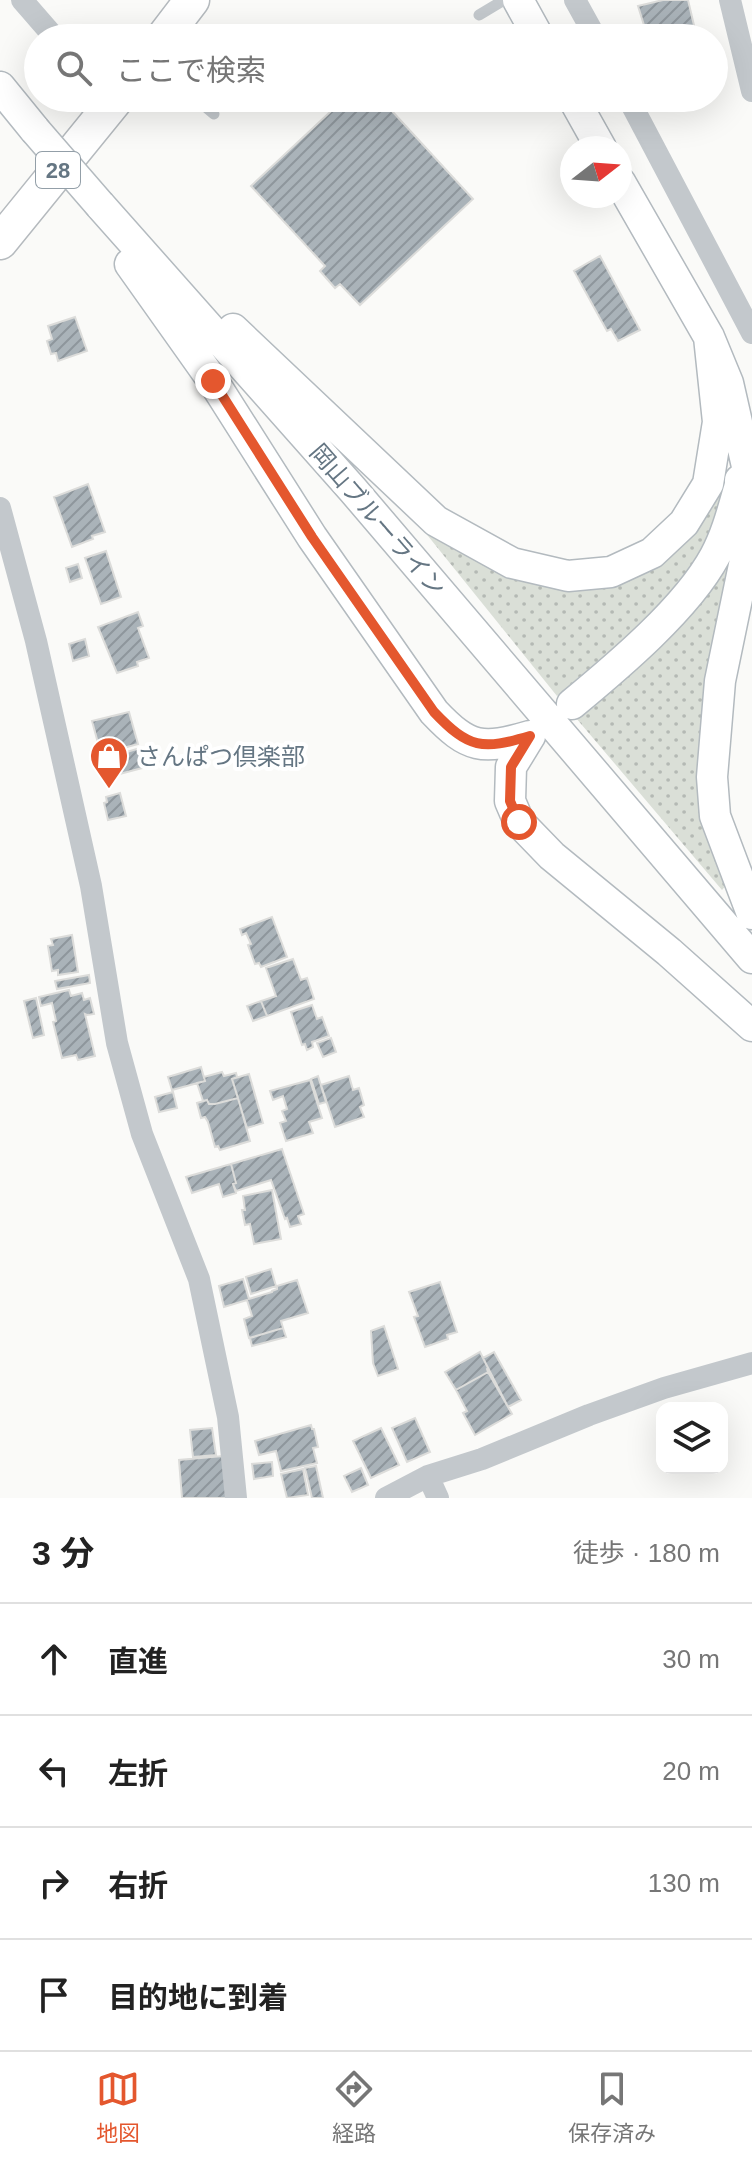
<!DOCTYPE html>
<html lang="ja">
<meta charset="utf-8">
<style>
:root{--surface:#fff;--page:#f2f2f2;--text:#222;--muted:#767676;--line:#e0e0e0;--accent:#e4572e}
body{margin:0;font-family:Helvetica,"Noto Sans JP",sans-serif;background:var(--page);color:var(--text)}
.controls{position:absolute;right:24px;bottom:24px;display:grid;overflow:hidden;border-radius:16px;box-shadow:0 8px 32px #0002}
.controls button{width:72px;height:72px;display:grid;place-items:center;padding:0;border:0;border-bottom:2px solid var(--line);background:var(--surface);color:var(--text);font:40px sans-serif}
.compass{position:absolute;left:560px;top:136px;width:72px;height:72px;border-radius:50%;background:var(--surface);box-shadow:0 8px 32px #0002;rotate:73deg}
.stop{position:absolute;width:24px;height:24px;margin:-18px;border:6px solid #e4572e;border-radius:50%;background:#fff}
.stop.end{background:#e4572e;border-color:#fff;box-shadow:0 2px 8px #0008}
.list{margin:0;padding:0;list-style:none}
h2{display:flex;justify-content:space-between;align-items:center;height:104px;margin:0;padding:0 32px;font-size:34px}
h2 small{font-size:26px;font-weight:400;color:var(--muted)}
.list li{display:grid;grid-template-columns:52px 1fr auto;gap:24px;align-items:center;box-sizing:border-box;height:112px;padding:0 32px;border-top:2px solid var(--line)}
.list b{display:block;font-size:30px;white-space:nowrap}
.list em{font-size:26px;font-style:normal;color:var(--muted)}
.icon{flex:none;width:44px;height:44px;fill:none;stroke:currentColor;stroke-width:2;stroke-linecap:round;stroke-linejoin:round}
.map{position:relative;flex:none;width:752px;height:1498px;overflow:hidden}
.search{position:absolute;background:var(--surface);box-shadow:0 8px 32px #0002;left:24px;right:24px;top:24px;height:88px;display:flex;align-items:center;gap:20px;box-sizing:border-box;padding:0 28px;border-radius:44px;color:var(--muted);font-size:30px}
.sheet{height:552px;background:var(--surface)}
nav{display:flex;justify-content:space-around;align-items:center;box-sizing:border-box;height:112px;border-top:2px solid var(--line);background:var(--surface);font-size:22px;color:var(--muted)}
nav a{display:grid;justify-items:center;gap:4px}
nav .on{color:var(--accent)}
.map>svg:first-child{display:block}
.grass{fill:url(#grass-dots)}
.building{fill:url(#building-hatch);stroke:#dcdcda;stroke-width:2}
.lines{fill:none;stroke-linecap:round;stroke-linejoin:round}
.secondary-casing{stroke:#b3babf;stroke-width:33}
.primary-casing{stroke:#b5babe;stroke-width:37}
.service{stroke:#c3c8cc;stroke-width:11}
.minor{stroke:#c3c8cc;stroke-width:22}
.secondary{stroke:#fff;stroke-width:30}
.primary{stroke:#fff;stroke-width:34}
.secondary-bridge-casing{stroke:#b3babf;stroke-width:33;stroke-linecap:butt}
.secondary-bridge{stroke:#fff;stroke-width:30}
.route{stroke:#e4572e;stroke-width:10}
.labels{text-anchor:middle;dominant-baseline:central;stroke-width:8;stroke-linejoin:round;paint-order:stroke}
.shield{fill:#fff;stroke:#939fa8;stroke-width:2}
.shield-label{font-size:22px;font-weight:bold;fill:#657683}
.street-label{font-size:24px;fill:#657683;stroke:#fff}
.poi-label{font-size:24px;fill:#657683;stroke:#fff;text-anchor:start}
</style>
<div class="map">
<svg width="752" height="1498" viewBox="0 0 752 1498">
<defs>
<pattern id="grass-dots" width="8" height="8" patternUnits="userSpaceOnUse" patternTransform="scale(2)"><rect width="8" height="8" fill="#dadfd7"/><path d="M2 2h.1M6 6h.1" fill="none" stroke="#b4b9b4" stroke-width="1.8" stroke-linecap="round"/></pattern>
<pattern id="building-hatch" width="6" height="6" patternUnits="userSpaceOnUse" patternTransform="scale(2)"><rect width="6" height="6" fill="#aab3b9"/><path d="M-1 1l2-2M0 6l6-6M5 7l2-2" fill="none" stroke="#8e969c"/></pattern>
</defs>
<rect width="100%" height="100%" fill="#fafaf8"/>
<path class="grass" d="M 716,488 L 726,492 L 710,535 L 681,584 L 624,639 L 557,696 L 424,531 L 457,550 L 613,583 Z
M 730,565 L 711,678 L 728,883 L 722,890 L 576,718 L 699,603 Z"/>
<path class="building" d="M 663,0 L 688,0 L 697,38 L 648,38 L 638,6 Z
M 345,98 L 380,98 L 473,199 L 360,305 L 340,284 L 335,288 L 320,271 L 325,266 L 251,186 Z
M 600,256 L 640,330 L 618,341 L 611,329 L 607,331 L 574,271 Z
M 75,317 L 87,351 L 58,361 L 56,353 L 51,354 L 47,341 L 52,339 L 48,326 Z
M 88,484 L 105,532 L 92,536 L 93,539 L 72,547 L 54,497 Z
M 106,551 L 121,597 L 101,604 L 85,558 Z
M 78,564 L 82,578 L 70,582 L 66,568 Z
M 138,612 L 143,626 L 138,628 L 149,658 L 137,662 L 138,666 L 117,673 L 98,627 Z
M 85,639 L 89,656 L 73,661 L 69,644 Z
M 129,712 L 138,744 L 101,754 L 92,721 Z
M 140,748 L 146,767 L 112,776 L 107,758 Z
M 120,793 L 126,816 L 108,820 L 104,803 L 107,802 L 106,797 Z
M 272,917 L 287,957 L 261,967 L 259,963 L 255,964 L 248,945 L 251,944 L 246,933 L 242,935 L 240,929 Z
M 72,935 L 78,972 L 58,975 L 58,970 L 52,971 L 48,946 L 53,945 L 51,939 Z
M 293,959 L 301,980 L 307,978 L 314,999 L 267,1016 L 261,1001 L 276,996 L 266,968 Z
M 89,975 L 90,983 L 57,989 L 55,981 Z
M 69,990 L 71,996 L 82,993 L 84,1000 L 90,998 L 94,1014 L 87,1015 L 85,1014 L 95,1056 L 78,1060 L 76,1055 L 62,1058 L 53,1022 L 56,1021 L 52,1003 L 41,1006 L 39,997 Z
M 36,998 L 44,1035 L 33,1038 L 24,1001 Z
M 261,1001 L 267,1016 L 253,1021 L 247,1006 Z
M 312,1005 L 317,1019 L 322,1017 L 329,1036 L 312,1042 L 313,1047 L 307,1050 L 305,1044 L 302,1045 L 291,1012 Z
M 331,1038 L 336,1052 L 323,1057 L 317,1043 Z
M 201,1067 L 205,1081 L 172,1090 L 168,1077 Z
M 222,1072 L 224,1076 L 236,1073 L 237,1077 L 232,1079 L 238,1098 L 215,1104 L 209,1104 L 207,1100 L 203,1101 L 197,1083 L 205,1081 L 204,1077 Z
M 249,1074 L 263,1123 L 247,1128 L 232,1079 Z
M 318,1076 L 326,1102 L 319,1104 L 311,1079 Z
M 349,1076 L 353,1090 L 359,1088 L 364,1105 L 360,1107 L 364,1117 L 335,1127 L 321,1085 Z
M 310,1080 L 322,1118 L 309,1122 L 313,1133 L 286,1141 L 280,1123 L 286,1121 L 282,1111 L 287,1109 L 283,1096 L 273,1100 L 270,1091 Z
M 173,1092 L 177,1108 L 159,1112 L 155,1097 Z
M 238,1098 L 250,1141 L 220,1150 L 218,1146 L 215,1147 L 208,1122 L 205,1117 L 201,1118 L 197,1103 L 207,1100 L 209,1104 L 215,1104 Z
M 282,1149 L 304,1214 L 298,1216 L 301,1224 L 290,1227 L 287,1218 L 285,1219 L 271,1180 L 236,1191 L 233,1184 L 236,1183 L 231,1164 Z
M 231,1164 L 236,1183 L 233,1184 L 236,1193 L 223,1197 L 219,1184 L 192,1193 L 186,1177 Z
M 272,1190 L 281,1239 L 254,1244 L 250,1224 L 245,1225 L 242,1210 L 245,1210 L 243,1196 Z
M 271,1269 L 276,1286 L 251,1294 L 246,1277 Z
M 243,1279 L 249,1299 L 272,1292 L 272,1291 L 277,1289 L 277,1286 L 297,1280 L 308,1313 L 281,1321 L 283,1328 L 249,1338 L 244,1319 L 252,1316 L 247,1300 L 224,1307 L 219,1286 Z
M 440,1282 L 457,1332 L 447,1335 L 448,1339 L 425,1347 L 414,1317 L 418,1316 L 409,1292 Z
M 384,1326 L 398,1369 L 378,1376 L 373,1363 L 371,1331 Z
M 283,1328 L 286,1337 L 252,1346 L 250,1338 Z
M 480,1352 L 488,1368 L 487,1369 L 488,1372 L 456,1390 L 445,1372 Z
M 494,1352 L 521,1400 L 508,1407 L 483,1358 Z
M 488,1372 L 512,1414 L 475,1435 L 463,1413 L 467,1411 L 456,1390 Z
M 415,1418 L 430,1452 L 407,1462 L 392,1428 Z
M 311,1425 L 312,1429 L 314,1429 L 318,1447 L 313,1448 L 317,1463 L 281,1471 L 276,1451 L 259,1455 L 255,1441 Z
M 212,1428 L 216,1455 L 193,1457 L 190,1430 Z
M 381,1428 L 399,1465 L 371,1478 L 353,1441 Z
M 223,1456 L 227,1498 L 182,1498 L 179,1460 Z
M 272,1462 L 273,1476 L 254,1479 L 252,1464 Z
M 316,1466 L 323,1498 L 312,1498 L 305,1468 Z
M 361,1468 L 368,1485 L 352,1492 L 344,1476 Z
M 303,1469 L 308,1495 L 287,1498 L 281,1474 Z"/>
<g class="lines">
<defs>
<path id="secondary" d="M 518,0 L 539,38
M 0,87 L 35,130
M 573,98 L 601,148
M 620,182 L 709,337 L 728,383 L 751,484 L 751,531 L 720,681 L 712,777 L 715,816 L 752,914
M 100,205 L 353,490 L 752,958
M 130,264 L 213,381 L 312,537 L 434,712 C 469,749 482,750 530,736
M 233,329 L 436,521 L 512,563 L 568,576 L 611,572 L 652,553 L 684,523 L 708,484 L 718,422 L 709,337
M 572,704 C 618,666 687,608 715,556 C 727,534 733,509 740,485 L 740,480
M 530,736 L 511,767 L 510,801 L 519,822 L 552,856 L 669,952 L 752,1026"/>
<path id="primary" d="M 163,38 L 192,0
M 0,242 L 117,98"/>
</defs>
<use href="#secondary" class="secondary-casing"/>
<use href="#primary" class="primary-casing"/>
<path class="service" d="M 479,15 L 504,0
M 195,98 L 214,114"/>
<path class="minor" d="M 22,0 L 55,38
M 575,0 L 596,38
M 730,0 L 752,91
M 628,98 L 752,333
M 0,508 L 36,641 L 91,886 L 117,1043 L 142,1134 L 199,1279 L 228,1417 L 236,1498
M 428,1476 L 438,1498
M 386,1498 L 428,1476 L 482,1459 L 589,1415 L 664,1388 L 752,1363"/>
<use href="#secondary" class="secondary"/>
<use href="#primary" class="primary"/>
<defs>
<path id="secondary-bridge" d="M 35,130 L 100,205"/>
</defs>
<use href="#secondary-bridge" class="secondary-bridge-casing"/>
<use href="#secondary-bridge" class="secondary-bridge"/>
</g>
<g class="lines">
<path class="route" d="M 213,381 L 312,537 L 434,712 C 469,749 482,750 530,736 L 511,767 L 510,801 L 519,822"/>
</g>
<defs>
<symbol id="shop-pin" viewBox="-11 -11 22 30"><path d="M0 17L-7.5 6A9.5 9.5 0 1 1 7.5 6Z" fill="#e4572e" stroke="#fff"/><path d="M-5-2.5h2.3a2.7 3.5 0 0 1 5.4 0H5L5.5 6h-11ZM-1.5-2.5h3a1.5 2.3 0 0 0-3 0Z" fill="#fff"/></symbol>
</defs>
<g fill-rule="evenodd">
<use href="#shop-pin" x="87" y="734" width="44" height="60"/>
</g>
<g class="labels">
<rect class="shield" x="36" y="152" width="44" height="36" rx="6"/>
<g class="shield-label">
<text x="58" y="170">28</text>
</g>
<g class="street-label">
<text transform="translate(378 520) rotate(49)">岡山ブルーライン</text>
</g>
<g class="poi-label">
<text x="137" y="756">さんぱつ倶楽部</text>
</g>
</g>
</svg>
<div class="controls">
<button><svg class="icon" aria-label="layers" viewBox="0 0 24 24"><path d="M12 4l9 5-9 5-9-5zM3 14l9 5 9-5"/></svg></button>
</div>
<svg class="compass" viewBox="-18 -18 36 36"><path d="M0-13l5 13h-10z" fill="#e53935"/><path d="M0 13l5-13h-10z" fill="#767676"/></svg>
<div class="stop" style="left:519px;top:822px"></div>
<div class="stop end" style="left:213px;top:381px"></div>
<div class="search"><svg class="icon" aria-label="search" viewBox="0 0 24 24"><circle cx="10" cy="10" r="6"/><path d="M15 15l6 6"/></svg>ここで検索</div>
</div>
<section class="sheet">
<h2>3 分<small>徒歩 · 180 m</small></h2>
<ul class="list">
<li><svg class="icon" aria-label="ahead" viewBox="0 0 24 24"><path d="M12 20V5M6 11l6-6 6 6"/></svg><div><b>直進</b></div><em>30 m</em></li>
<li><svg class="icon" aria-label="left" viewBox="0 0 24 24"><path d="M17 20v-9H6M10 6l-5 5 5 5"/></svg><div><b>左折</b></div><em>20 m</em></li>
<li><svg class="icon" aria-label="right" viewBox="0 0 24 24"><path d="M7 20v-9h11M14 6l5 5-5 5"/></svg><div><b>右折</b></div><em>130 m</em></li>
<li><svg class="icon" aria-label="arrive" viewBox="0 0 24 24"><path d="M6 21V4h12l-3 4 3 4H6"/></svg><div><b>目的地に到着</b></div></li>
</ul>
</section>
<nav>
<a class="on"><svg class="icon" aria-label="map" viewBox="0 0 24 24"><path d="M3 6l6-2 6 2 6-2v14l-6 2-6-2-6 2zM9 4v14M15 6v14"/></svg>地図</a>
<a><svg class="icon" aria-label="directions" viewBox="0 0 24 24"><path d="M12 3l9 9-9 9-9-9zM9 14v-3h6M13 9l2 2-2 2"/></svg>経路</a>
<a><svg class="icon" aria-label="saved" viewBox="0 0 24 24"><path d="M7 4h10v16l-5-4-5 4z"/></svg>保存済み</a>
</nav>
